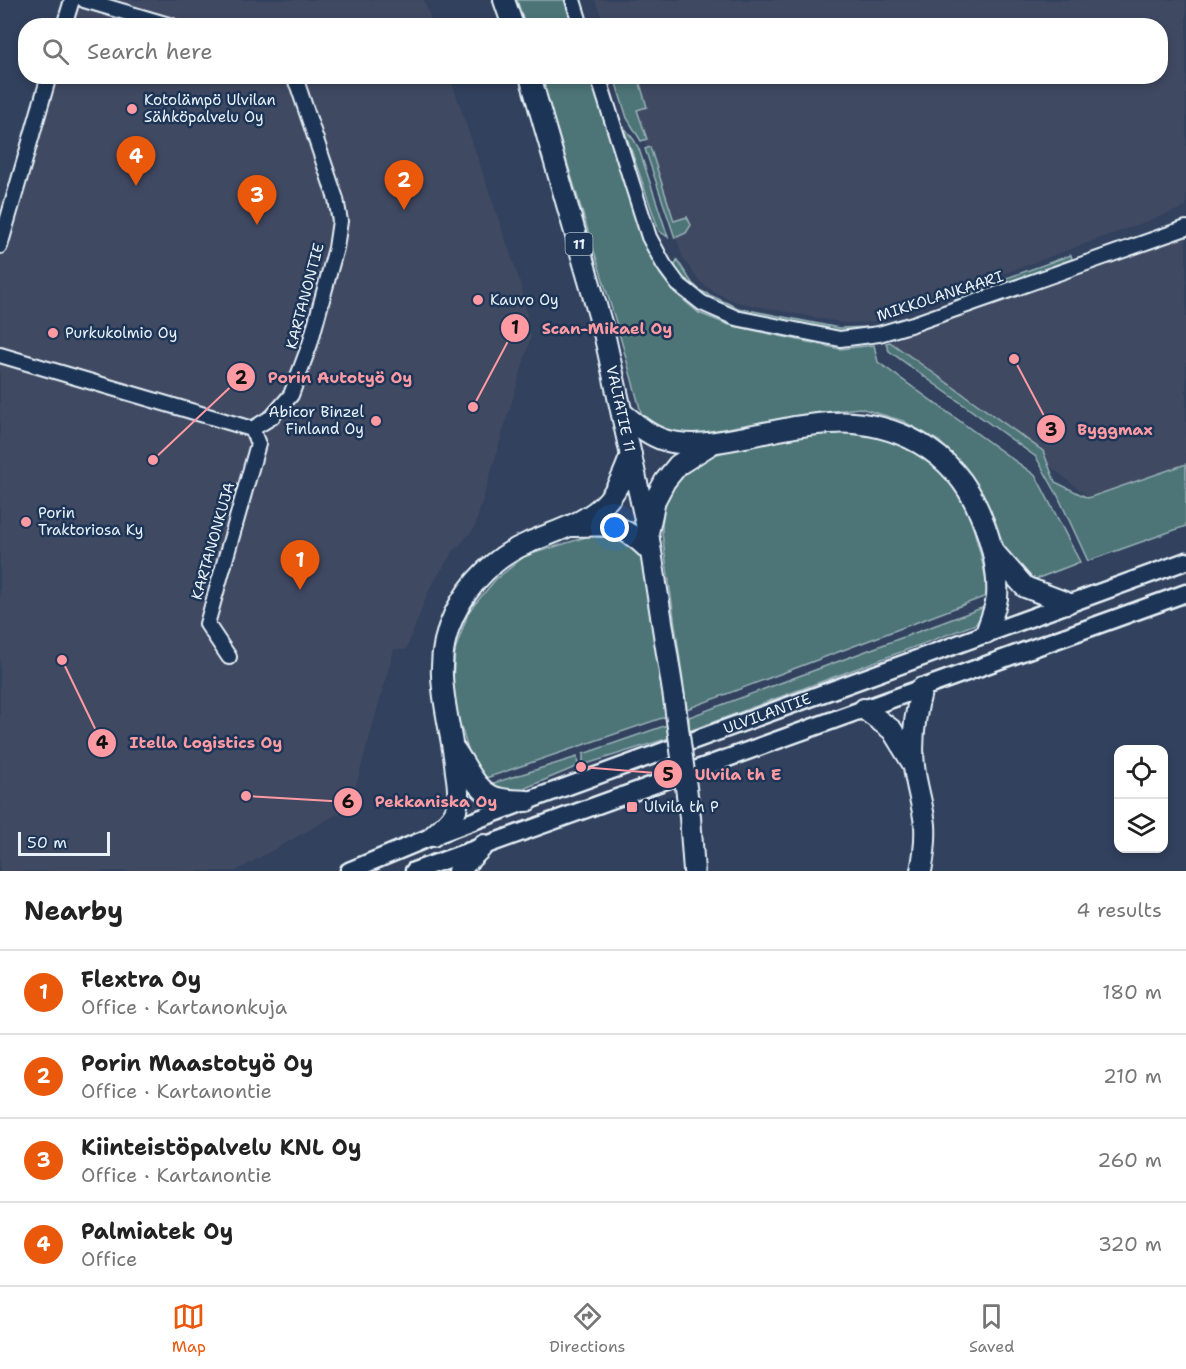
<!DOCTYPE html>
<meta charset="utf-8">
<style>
:root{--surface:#fff;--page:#f2f2f2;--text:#222;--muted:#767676;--line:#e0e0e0;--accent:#ea580c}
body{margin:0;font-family:"Shantell Sans",sans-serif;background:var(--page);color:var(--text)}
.controls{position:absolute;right:18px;bottom:18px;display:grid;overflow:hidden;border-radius:12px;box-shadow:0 3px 9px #0003}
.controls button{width:54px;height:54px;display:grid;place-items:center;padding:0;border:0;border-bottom:2px solid var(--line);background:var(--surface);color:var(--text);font:30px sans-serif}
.scale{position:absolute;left:18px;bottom:15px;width:92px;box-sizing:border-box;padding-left:6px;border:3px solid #e8f1f8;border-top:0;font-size:16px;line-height:21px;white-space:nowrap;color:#e8f1f8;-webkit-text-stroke:4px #1d3557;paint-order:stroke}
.you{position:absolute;left:615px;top:528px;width:21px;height:21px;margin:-15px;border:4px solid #fff;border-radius:50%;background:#1a73e8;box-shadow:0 0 0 9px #1a73e833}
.badge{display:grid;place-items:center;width:39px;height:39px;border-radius:50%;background:var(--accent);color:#fff;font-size:20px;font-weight:700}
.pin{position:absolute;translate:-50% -50px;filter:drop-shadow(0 2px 3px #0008)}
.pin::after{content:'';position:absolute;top:32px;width:21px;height:18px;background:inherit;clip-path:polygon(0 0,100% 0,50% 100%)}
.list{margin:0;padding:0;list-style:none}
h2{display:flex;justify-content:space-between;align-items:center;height:78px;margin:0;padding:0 24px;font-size:26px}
h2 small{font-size:20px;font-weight:400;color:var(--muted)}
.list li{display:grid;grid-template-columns:39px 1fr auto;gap:18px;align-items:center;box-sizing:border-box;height:84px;padding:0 24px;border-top:2px solid var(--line)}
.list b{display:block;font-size:22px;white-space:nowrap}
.list p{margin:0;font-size:20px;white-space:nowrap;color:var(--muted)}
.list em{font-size:20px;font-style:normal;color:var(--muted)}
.icon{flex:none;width:33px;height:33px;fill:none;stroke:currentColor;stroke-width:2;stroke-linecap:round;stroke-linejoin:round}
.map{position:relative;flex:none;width:1186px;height:871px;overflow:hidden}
.search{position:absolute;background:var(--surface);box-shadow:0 3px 9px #0003;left:18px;right:18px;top:18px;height:66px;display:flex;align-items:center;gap:15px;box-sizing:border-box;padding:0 21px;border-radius:24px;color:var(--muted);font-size:22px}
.sheet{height:414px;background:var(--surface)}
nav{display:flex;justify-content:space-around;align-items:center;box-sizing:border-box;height:84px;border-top:2px solid var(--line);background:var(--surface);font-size:16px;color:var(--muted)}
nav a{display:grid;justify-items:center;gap:3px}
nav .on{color:var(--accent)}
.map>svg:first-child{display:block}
.built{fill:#404a62}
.green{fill:#4d7477;stroke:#9ab2b8;stroke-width:1.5}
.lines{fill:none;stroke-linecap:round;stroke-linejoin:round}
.minor-casing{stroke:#e8f1f8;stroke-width:18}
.major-casing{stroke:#e8f1f8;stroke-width:21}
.highway-casing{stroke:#e8f1f8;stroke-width:24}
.minor{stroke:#1d3557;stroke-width:14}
.major{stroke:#1d3557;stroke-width:16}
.highway{stroke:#1d3557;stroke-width:20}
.highway-bridge-casing{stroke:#e8f1f8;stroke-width:24;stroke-linecap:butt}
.highway-bridge{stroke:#1d3557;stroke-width:20}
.poi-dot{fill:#ff9aa2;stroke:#1d3557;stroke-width:2}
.labels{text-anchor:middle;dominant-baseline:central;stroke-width:5;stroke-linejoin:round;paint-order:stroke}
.shield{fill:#1d3557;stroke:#abb9c8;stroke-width:1.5}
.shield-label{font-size:14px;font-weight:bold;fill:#e8f1f8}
.poi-label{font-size:15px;fill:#e8f1f8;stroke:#1d3557;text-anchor:start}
.street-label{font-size:15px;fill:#e8f1f8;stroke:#1d3557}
.leader{fill:none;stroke:#ff9aa2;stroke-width:2}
.callout-dot{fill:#ff9aa2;stroke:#1d3557;stroke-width:2}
.mark-label{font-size:18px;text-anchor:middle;font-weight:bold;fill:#111}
.callout-label{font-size:16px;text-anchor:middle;font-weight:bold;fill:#ff9aa2;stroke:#1d3557;stroke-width:5;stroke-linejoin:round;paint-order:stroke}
</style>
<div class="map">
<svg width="1186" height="871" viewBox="0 0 1186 871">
<rect width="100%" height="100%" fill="#32415e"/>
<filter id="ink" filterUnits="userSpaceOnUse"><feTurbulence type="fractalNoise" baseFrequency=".0167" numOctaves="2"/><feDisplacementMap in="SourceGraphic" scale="12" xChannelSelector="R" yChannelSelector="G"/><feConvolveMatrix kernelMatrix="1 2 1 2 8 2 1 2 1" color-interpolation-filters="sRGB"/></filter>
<g filter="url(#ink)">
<path class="built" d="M 62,0 L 424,0 L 433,25 L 55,26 Z
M 595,0 L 1186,0 L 1186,207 L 871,322 L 844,323 L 737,302 L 716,293 L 700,282 L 683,258 L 624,77 L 1160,76 L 1160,26 L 605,26 Z
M 40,77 L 450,77 L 521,285 L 531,337 L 474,529 L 453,552 L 429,589 L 406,650 L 394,649 L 350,807 L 236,871 L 0,871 L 0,199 L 3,200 Z
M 1186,236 L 1186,467 L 1093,500 L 891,342 L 964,313 Z"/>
<path class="green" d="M 517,0 L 567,0 L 575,25 L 525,25 Z
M 541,77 L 592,77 L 649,250 L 660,274 L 673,291 L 699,313 L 729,325 L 840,349 L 874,345 L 878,362 L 1036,476 L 1080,562 L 1028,582 L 1009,559 L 983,493 L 965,468 L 939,441 L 903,421 L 860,408 L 806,414 L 689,435 L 666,434 L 642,416 L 618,329 Z
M 614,77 L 638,77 L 647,107 L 637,110 L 647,139 L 641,141 L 627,118 Z
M 623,126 L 634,140 L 639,149 L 668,237 L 659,231 Z
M 650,147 L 674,221 L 687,217 L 691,225 L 686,233 L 675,238 L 645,149 Z
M 1071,255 L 1072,259 L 956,301 L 954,297 Z
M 677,260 L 692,283 L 701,291 L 738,308 L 839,328 L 873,327 L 874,331 L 841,333 L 736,312 L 717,306 L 688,288 L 674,268 Z
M 890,342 L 1043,451 L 1055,482 L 1088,498 L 1186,464 L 1186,526 L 1088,561 L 1058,496 L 1036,457 L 889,351 L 886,343 Z
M 835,430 C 887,435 931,447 961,493 C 965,500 967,508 969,515 C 978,541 984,567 989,595 L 687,709 L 662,533 C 662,510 665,486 685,470 C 713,447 797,436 835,430 Z
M 599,533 L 619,533 L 633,544 L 644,565 L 668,716 L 483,779 L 469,753 L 452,697 L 455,650 L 469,611 L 496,579 L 525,556 Z
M 987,606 L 976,624 L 689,731 L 689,717 Z
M 667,725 L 669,738 L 583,765 L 583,754 Z
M 577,757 L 578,766 L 516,792 L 497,792 L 487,785 Z"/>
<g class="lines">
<defs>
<path id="minor" d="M 84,0 L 172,26
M 573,0 L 581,26
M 64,26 L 72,0
M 598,76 L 649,237 L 664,265 L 678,284 L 702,303 L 736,318 L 840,339 L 879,334 L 913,324 L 1186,228
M 0,246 L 49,76
M 0,355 L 252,429 L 272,417 L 291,395 L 310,344 L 336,248 L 340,221 L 336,199 L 298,86 L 293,76
M 229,657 L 207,624 L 258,444 L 252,429"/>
<g id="major">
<path id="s1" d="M 349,871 L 433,836 L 527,801 L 1186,561"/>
<path d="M 414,871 L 1186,593"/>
</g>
<g id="highway">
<path d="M 504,0 L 513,26"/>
<path id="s2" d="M 530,76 L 604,333 L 648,533"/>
<path d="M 622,413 C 635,423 648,435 664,440 C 691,448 719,442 745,437 C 808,424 859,410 919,443 C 947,459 968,484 980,514 C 991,539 999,571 997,598 C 995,610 990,622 986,633"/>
<path d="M 572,526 C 611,525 621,522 650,551"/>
<path d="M 993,551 L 1025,587 L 1067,603"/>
<path d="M 674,698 L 648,533 L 655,500 L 665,481 L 678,465 L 711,444"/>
<path d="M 864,709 L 892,730 L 913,764"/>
<path d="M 455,750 C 465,764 474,786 490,795 C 500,801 515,800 527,801"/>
<path d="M 690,817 L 694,871"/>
<path d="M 433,836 C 440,829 450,822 455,812 C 460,801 458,784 456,772 C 451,717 428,669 454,615 C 469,583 496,556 528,543 C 555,531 588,523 608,500 C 619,487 625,471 631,455"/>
<path d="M 458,871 L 484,845"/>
<path d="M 921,871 C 924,856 926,841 925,825 C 923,805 916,786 914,766 C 911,739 915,714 922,688"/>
</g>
</defs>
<use href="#minor" class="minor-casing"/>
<use href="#major" class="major-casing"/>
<use href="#highway" class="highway-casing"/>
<use href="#minor" class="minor"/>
<use href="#major" class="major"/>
<use href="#highway" class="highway"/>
<defs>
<path id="highway-bridge" d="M 674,698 L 690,817"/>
</defs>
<use href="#highway-bridge" class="highway-bridge-casing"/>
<use href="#highway-bridge" class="highway-bridge"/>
</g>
</g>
<g class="poi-dot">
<circle cx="132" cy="109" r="6"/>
<circle cx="478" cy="300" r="6"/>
<circle cx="53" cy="333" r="6"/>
<circle cx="376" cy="421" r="6"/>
<circle cx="26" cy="522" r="6"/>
<rect x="626" y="801" width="12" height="12" rx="3"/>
</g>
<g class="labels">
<rect class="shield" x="565.5" y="233" width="27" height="22" rx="4.5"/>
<g class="shield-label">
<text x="579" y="244">11</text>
</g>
<g class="poi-label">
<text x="144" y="100">Kotolämpö Ulvilan<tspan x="144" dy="17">Sähköpalvelu Oy</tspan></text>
<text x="490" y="300">Kauvo Oy</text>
<text x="65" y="333">Purkukolmio Oy</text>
<text x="364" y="412" text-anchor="end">Abicor Binzel<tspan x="364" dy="17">Finland Oy</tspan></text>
<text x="38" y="513">Porin<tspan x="38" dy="17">Traktoriosa Ky</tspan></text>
<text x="644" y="807">Ulvila th P</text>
</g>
<g class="street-label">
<text transform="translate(305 296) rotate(-75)">KARTANONTIE</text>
<text transform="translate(940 296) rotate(-18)">MIKKOLANKAARI</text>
<text stroke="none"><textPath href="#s2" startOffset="345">VALTATIE 11</textPath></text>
<text transform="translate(213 541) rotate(-74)">KARTANONKUJA</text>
<text stroke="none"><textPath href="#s1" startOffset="447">ULVILANTIE</textPath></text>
</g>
</g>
<path class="leader" d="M473 407L515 328M153 460L241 377M1014 359L1051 429M62 660L102 743M581 767L668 774M246 796L348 802"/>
<g class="callout-dot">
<circle cx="473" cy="407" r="6"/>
<circle cx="153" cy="460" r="6"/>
<circle cx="1014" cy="359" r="6"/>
<circle cx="62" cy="660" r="6"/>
<circle cx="581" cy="767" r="6"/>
<circle cx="246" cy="796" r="6"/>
<circle cx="515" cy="328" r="15"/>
<circle cx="241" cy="377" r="15"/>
<circle cx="1051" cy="429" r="15"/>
<circle cx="102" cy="743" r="15"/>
<circle cx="668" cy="774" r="15"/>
<circle cx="348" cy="802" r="15"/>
</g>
<g class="mark-label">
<text x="515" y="334">1</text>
<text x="241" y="384">2</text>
<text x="1051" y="436">3</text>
<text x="102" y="749">4</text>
<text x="668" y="781">5</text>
<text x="348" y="808">6</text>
</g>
<g class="callout-label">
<text x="607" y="334">Scan-Mikael Oy</text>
<text x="340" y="383">Porin Autotyö Oy</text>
<text x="1115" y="435">Byggmax</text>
<text x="206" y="748">Itella Logistics Oy</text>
<text x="738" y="780">Ulvila th E</text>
<text x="436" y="807">Pekkaniska Oy</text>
</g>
</svg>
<div class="controls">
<button><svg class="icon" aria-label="locate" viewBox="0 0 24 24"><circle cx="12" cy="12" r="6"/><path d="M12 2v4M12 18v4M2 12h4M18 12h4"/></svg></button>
<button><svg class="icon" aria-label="layers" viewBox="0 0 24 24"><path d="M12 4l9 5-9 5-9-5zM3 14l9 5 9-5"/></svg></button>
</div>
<div class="scale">50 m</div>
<div class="you"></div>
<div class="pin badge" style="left:300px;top:590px">1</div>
<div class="pin badge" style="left:404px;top:210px">2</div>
<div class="pin badge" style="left:257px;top:225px">3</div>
<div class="pin badge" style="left:136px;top:186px">4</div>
<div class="search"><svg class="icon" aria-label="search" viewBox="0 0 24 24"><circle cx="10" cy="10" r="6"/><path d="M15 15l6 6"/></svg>Search here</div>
</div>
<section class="sheet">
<h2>Nearby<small>4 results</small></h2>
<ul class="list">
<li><span class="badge">1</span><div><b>Flextra Oy</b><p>Office · Kartanonkuja</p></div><em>180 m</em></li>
<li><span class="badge">2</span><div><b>Porin Maastotyö Oy</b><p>Office · Kartanontie</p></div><em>210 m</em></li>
<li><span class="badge">3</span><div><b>Kiinteistöpalvelu KNL Oy</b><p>Office · Kartanontie</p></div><em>260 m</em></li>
<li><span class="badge">4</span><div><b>Palmiatek Oy</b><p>Office</p></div><em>320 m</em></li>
</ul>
</section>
<nav>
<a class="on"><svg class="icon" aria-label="map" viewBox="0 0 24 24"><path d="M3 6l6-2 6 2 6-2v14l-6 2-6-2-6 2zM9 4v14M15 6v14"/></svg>Map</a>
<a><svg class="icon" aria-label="directions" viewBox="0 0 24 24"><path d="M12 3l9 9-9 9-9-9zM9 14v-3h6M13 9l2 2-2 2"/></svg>Directions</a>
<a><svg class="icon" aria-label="saved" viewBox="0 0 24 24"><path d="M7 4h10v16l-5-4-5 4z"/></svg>Saved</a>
</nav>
